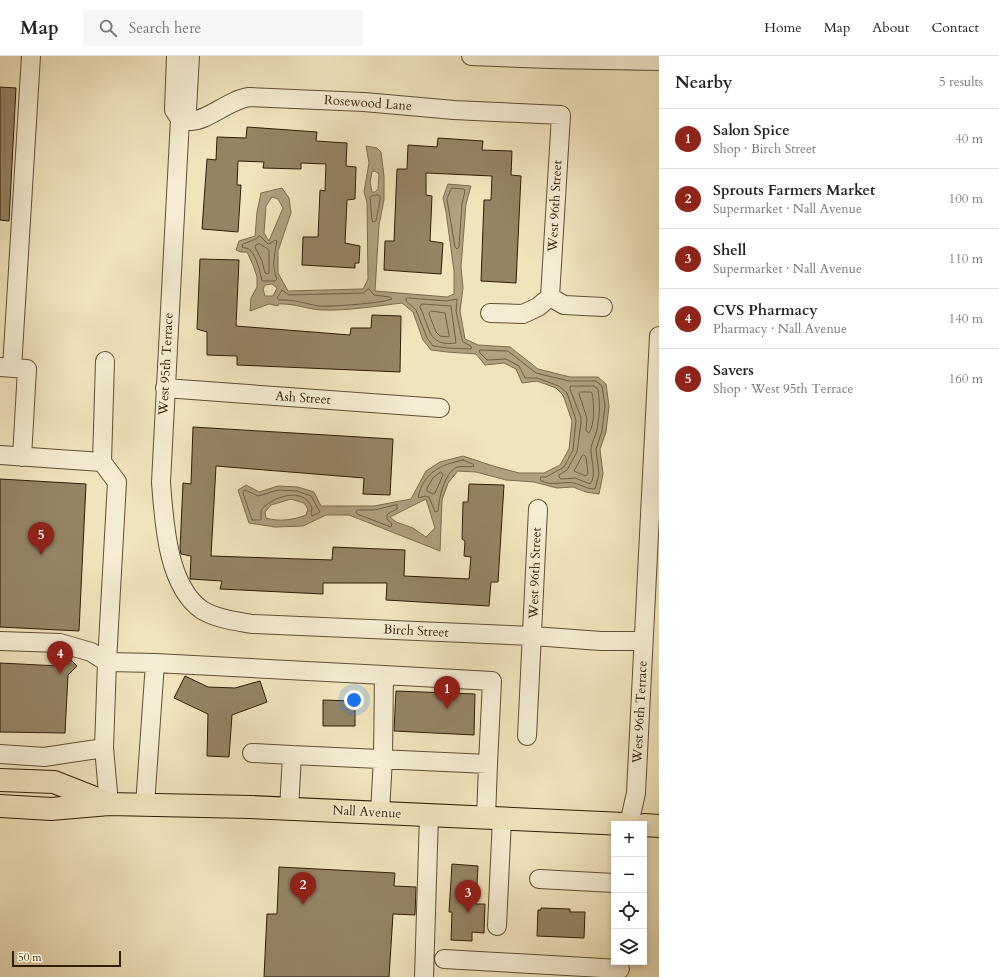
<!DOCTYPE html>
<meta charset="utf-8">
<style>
:root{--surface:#fff;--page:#f6f6f6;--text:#222;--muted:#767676;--line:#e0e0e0;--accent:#8f2418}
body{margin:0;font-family:Cardo,serif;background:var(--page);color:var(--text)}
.controls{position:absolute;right:12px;bottom:12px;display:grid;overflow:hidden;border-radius:0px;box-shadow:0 2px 6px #0003}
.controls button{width:36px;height:36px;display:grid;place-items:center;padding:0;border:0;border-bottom:1px solid var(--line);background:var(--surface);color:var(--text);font:20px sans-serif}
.scale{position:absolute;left:12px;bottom:10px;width:109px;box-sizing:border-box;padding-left:4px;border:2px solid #301d05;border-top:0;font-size:11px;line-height:14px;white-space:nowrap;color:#301d05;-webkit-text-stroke:3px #f5edd3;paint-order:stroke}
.you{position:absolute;left:354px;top:644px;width:14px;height:14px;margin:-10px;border:3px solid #fff;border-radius:50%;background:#1a73e8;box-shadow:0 0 0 6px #1a73e833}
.badge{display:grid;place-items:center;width:26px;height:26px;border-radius:50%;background:var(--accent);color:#fff;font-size:13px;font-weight:700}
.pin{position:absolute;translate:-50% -33px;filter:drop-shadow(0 1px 2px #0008)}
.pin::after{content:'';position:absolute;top:21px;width:14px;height:12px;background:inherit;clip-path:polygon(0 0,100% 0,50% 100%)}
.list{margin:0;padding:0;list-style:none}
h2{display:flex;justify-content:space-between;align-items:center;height:52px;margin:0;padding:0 16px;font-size:17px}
h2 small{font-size:13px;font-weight:400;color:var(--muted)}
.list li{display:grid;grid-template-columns:26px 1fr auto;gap:12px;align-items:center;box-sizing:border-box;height:60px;padding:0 16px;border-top:1px solid var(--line)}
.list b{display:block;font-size:15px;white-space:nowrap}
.list p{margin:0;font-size:13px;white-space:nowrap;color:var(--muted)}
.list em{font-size:13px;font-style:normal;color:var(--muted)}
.icon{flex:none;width:22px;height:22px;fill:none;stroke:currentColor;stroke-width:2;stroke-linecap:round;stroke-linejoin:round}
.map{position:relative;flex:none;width:659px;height:921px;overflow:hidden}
header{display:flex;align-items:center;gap:24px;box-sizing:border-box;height:56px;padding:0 20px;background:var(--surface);border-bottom:1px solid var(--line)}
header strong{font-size:19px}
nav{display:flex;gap:22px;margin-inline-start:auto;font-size:14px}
.search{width:280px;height:36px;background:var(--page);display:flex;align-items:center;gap:10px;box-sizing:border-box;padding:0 14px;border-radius:0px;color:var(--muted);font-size:15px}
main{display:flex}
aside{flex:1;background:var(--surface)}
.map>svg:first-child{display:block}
.water{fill:#afa07e;stroke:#7c6c4e;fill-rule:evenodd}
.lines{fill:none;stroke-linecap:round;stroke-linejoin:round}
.shore{stroke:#705e42;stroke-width:1}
.building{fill:#948464;stroke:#301d05}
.minor-casing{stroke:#604f33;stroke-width:20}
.major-casing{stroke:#301d05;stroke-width:24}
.minor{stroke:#f5edd3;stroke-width:18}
.major{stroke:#f0e4bc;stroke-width:22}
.labels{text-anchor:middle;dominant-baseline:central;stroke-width:3;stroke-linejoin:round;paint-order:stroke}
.street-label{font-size:13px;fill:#301d05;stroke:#f5edd3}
</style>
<header>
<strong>Map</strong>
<div class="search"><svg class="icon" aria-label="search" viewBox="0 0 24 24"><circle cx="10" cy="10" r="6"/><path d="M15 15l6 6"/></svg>Search here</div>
<nav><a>Home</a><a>Map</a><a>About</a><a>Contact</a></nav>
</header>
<main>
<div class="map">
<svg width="659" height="921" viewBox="0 0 659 921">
<rect width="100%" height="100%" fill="#f0e4bc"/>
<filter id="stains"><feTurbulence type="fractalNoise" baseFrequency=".005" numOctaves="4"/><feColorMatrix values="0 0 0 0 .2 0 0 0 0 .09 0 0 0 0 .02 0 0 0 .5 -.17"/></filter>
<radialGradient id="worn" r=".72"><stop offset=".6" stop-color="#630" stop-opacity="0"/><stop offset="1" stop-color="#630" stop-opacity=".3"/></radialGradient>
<path class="water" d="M 366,90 L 377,92 L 381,96 L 384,120 L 384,144 L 379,169 L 375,235 L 447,241 L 454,238 L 454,215 L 446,156 L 443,142 L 448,128 L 471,130 L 466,148 L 461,211 L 463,232 L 460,255 L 465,283 L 478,289 L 510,291 L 538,313 L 570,321 L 598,321 L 606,328 L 609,350 L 606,376 L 600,393 L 603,418 L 599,438 L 586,436 L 573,431 L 557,432 L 534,426 L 506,424 L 476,416 L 458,415 L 448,427 L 442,444 L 440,495 L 349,459 L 326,459 L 303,470 L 275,471 L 249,467 L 238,434 L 246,429 L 259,436 L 278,430 L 298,431 L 314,436 L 321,450 L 374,450 L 411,443 L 426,415 L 440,406 L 463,400 L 493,410 L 519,417 L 544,417 L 560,409 L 569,393 L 572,365 L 563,339 L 556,332 L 537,325 L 522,327 L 516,313 L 504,307 L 485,309 L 476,298 L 447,296 L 431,294 L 423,284 L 413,256 L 402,247 C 377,250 346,255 321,254 C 307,253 293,247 278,248 L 278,250 L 269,248 L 250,255 L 251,242 L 257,231 L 257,221 L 253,209 L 247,196 L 241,196 L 236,194 L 239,185 L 255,180 L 257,156 L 261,137 L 282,132 L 289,142 L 291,157 L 278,195 L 278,217 L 288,235 L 363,233 L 368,223 L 367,146 L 364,136 L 369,107 ZM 375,115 L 379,118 L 378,133 L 375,136 L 372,136 L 370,126 L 372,116 ZM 272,141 L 278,143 L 283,152 L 269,185 L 264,177 L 266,150 ZM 272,228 L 277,232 L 273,240 L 265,240 L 263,233 L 265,229 ZM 291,443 L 304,447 L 308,453 L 306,459 C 293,464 279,466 266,462 L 265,456 L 271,449 ZM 426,443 L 435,472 L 426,481 L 413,472 L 396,466 L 390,461 Z"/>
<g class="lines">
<path class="shore" d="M 452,132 L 464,133 L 465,135 L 462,148 L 459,191 L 457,193 L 455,191 L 447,143 Z
M 378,139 L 380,140 L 380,144 L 376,165 L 373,166 L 372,164 L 370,141 L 372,140 Z
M 260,180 L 268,188 L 271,187 L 275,184 L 277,185 C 275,196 271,211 277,223 L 275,225 L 262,225 C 260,216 257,201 250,194 C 248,192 244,192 242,191 L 243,188 L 256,183 Z
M 260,188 L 269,194 L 269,217 L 268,218 L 265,217 L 262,205 L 255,191 L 256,189 Z
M 369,233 L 374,239 L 390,241 L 392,243 C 383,247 330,251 319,250 C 306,248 293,243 279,244 L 277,242 L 282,234 L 289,239 L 363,237 Z
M 408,242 L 447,245 L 457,243 L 456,255 L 462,283 L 463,286 L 471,290 L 471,293 L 448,292 L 433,290 L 427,282 L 416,254 L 406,245 L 406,243 Z
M 422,248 L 451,250 L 456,287 C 427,291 430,271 420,251 Z
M 431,255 L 445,257 L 449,279 L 449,281 L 440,280 L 436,276 L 429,258 Z
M 480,294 L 508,295 L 536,317 L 569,325 L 596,325 L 602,330 L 605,350 L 602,375 L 596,393 L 599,418 L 595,433 C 587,433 582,429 574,427 C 563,425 551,431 540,424 L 541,421 L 546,421 L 564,411 L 573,394 L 576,364 L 567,337 L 559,330 L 537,322 L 525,322 L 519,310 L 506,303 L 487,304 L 480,297 Z
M 571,330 L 594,330 L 598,333 C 600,347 600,359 597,373 C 596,380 591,387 591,394 C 591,405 597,419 590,428 L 575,422 L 561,423 L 559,421 L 559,419 L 567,414 L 577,396 L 581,367 L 581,362 L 570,333 Z
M 581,336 L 591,336 L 592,337 C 594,348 595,368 589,377 L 586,375 L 587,362 L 579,338 Z
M 584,399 L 586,401 L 588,417 L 586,420 L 576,416 L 574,415 L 582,400 Z
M 463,404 L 473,408 L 474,410 C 469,412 460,409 455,412 C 444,419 439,442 438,455 L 435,456 L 429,441 L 425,440 L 419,442 L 418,441 C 424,416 440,409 463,404 Z
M 441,416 L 443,419 L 435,437 L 433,438 L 427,435 L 427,432 L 433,422 Z
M 245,434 L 258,440 L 278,434 L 297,435 L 311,440 L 320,456 L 312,460 L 311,458 L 312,452 C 311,450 309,446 307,444 C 294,433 270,443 261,454 L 261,464 L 252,464 L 243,437 Z
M 397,449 L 397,453 L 389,457 L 387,459 L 387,463 L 392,468 L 391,471 L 357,458 L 356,456 L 357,454 L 374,454 Z"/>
</g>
<path class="building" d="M 0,31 L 16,32 L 9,165 L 0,164 Z
M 247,71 L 317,76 L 316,85 L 347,87 L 346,110 L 356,111 L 355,143 L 347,144 L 345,187 L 360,190 L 359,207 L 355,207 L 355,212 L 302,209 L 303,181 L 318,181 L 320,134 L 325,135 L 326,108 L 301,107 L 301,113 L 263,112 L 264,106 L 238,105 L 237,129 L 241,129 L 238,176 L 202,173 L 207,103 L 216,104 L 217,81 L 246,82 Z
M 438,82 L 483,85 L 482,94 L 512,95 L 511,119 L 521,120 L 516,227 L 481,225 L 484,144 L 491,144 L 492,120 L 426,117 L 426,139 L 432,140 L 430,185 L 443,187 L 441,218 L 384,214 L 385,185 L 394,185 L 397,113 L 407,113 L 408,89 L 437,91 Z
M 200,203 L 239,204 L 236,270 L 350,279 L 351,272 L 371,272 L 372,259 L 401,260 L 400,316 L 237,309 L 237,300 L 207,299 L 207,276 L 197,273 Z
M 193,371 L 393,383 L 390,439 L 363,438 L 364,422 L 216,410 L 211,500 L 332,504 L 333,491 L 405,494 L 404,520 L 469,523 L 471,501 L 464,500 L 465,485 L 462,483 L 463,446 L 468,446 L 469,428 L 504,429 L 498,526 L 491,526 L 489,550 L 386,544 L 387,527 L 323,527 L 323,538 L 220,533 L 222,525 L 190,523 L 191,500 L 181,498 L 180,493 L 183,427 L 191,428 Z
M 0,423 L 86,428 L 79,575 L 0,571 Z
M 69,602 L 77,610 L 68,619 L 65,677 L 0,676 L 0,607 L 59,610 Z
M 185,620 L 208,631 L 235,632 L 260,625 L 267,646 L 232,659 L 229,701 L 207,700 L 208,658 L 174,642 Z
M 396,635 L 475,638 L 474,679 L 394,675 Z
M 323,644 L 355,645 L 355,670 L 323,670 Z
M 452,808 L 478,810 L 476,848 L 485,848 L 484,877 L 472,876 L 472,885 L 451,884 L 452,856 L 449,856 Z
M 279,811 L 395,817 L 394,830 L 416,831 L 415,859 L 393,858 L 389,921 L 264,921 L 267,858 L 277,858 Z
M 541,852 L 570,853 L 570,856 L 585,856 L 584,882 L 537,880 L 538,854 L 541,854 Z"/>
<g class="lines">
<defs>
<path id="minor" d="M 176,0 L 174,54 L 180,63
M 190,0 L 187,54 L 180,63 L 161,426 C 164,465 167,530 202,554 C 217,563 236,565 252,568 L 533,580 L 601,585 L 643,585
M 471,0 L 549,3 L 659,5
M 180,63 C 183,64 187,65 190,65 C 208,65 228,44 249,41 L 364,46 L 454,54 L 561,59 L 550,241
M 550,241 L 564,249 L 603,251
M 490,257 L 523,258 L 538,251 L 550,241
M 0,311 L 27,313 L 22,401
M 12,312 L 31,0
M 165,332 L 440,352
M 0,399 L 102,406 L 105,305
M 102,406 L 117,426 L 107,606 L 155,607 L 145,749
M 0,585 L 60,587 L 91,596 L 107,606 L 104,692
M 155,607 L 384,619 L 383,702 L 380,757
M 384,619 L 492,625 L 488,708
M 527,680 L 538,453
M 252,697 L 292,699 L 289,753
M 0,698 L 44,701 L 104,692 L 109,748
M 292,699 L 488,708 L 486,762
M 629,768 L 636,737 L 659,280
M 539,823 L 614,827
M 497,870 L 502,762
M 444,903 L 620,913
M 424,921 L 429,759"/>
<path id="major" d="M 0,724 L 54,726 L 105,746
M 0,750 L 51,753 L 109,748 L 251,751 L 624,768
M 644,769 L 659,770"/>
</defs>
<use href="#minor" class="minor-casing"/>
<use href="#major" class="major-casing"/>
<use href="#minor" class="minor"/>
<use href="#major" class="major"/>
</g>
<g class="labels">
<g class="street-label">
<text transform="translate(368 47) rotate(4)">Rosewood Lane</text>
<text transform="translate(555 150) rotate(-87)">West 96th Street</text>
<text transform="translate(166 308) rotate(-87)">West 95th Terrace</text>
<text transform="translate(303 342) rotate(4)">Ash Street</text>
<text transform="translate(535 517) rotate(-88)">West 96th Street</text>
<text transform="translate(416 575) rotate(3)">Birch Street</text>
<text transform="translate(640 656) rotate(-87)">West 96th Terrace</text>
<text transform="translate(367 756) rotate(3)">Nall Avenue</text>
</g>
</g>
<rect width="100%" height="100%" filter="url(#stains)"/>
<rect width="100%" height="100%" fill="url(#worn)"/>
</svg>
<div class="controls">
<button>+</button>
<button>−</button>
<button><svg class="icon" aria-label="locate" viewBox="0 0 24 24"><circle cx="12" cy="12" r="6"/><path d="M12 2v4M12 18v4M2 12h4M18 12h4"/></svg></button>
<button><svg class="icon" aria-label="layers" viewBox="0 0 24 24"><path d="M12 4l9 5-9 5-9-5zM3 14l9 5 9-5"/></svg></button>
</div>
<div class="scale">50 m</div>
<div class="you"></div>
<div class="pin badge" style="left:447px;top:653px">1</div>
<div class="pin badge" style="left:303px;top:849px">2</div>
<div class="pin badge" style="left:468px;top:857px">3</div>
<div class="pin badge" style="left:60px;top:618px">4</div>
<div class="pin badge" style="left:41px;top:499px">5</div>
</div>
<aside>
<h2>Nearby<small>5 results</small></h2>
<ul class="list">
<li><span class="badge">1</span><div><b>Salon Spice</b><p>Shop · Birch Street</p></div><em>40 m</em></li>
<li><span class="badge">2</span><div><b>Sprouts Farmers Market</b><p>Supermarket · Nall Avenue</p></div><em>100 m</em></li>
<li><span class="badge">3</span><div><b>Shell</b><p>Supermarket · Nall Avenue</p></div><em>110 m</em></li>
<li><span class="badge">4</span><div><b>CVS Pharmacy</b><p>Pharmacy · Nall Avenue</p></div><em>140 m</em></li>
<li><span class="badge">5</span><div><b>Savers</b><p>Shop · West 95th Terrace</p></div><em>160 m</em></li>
</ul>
</aside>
</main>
